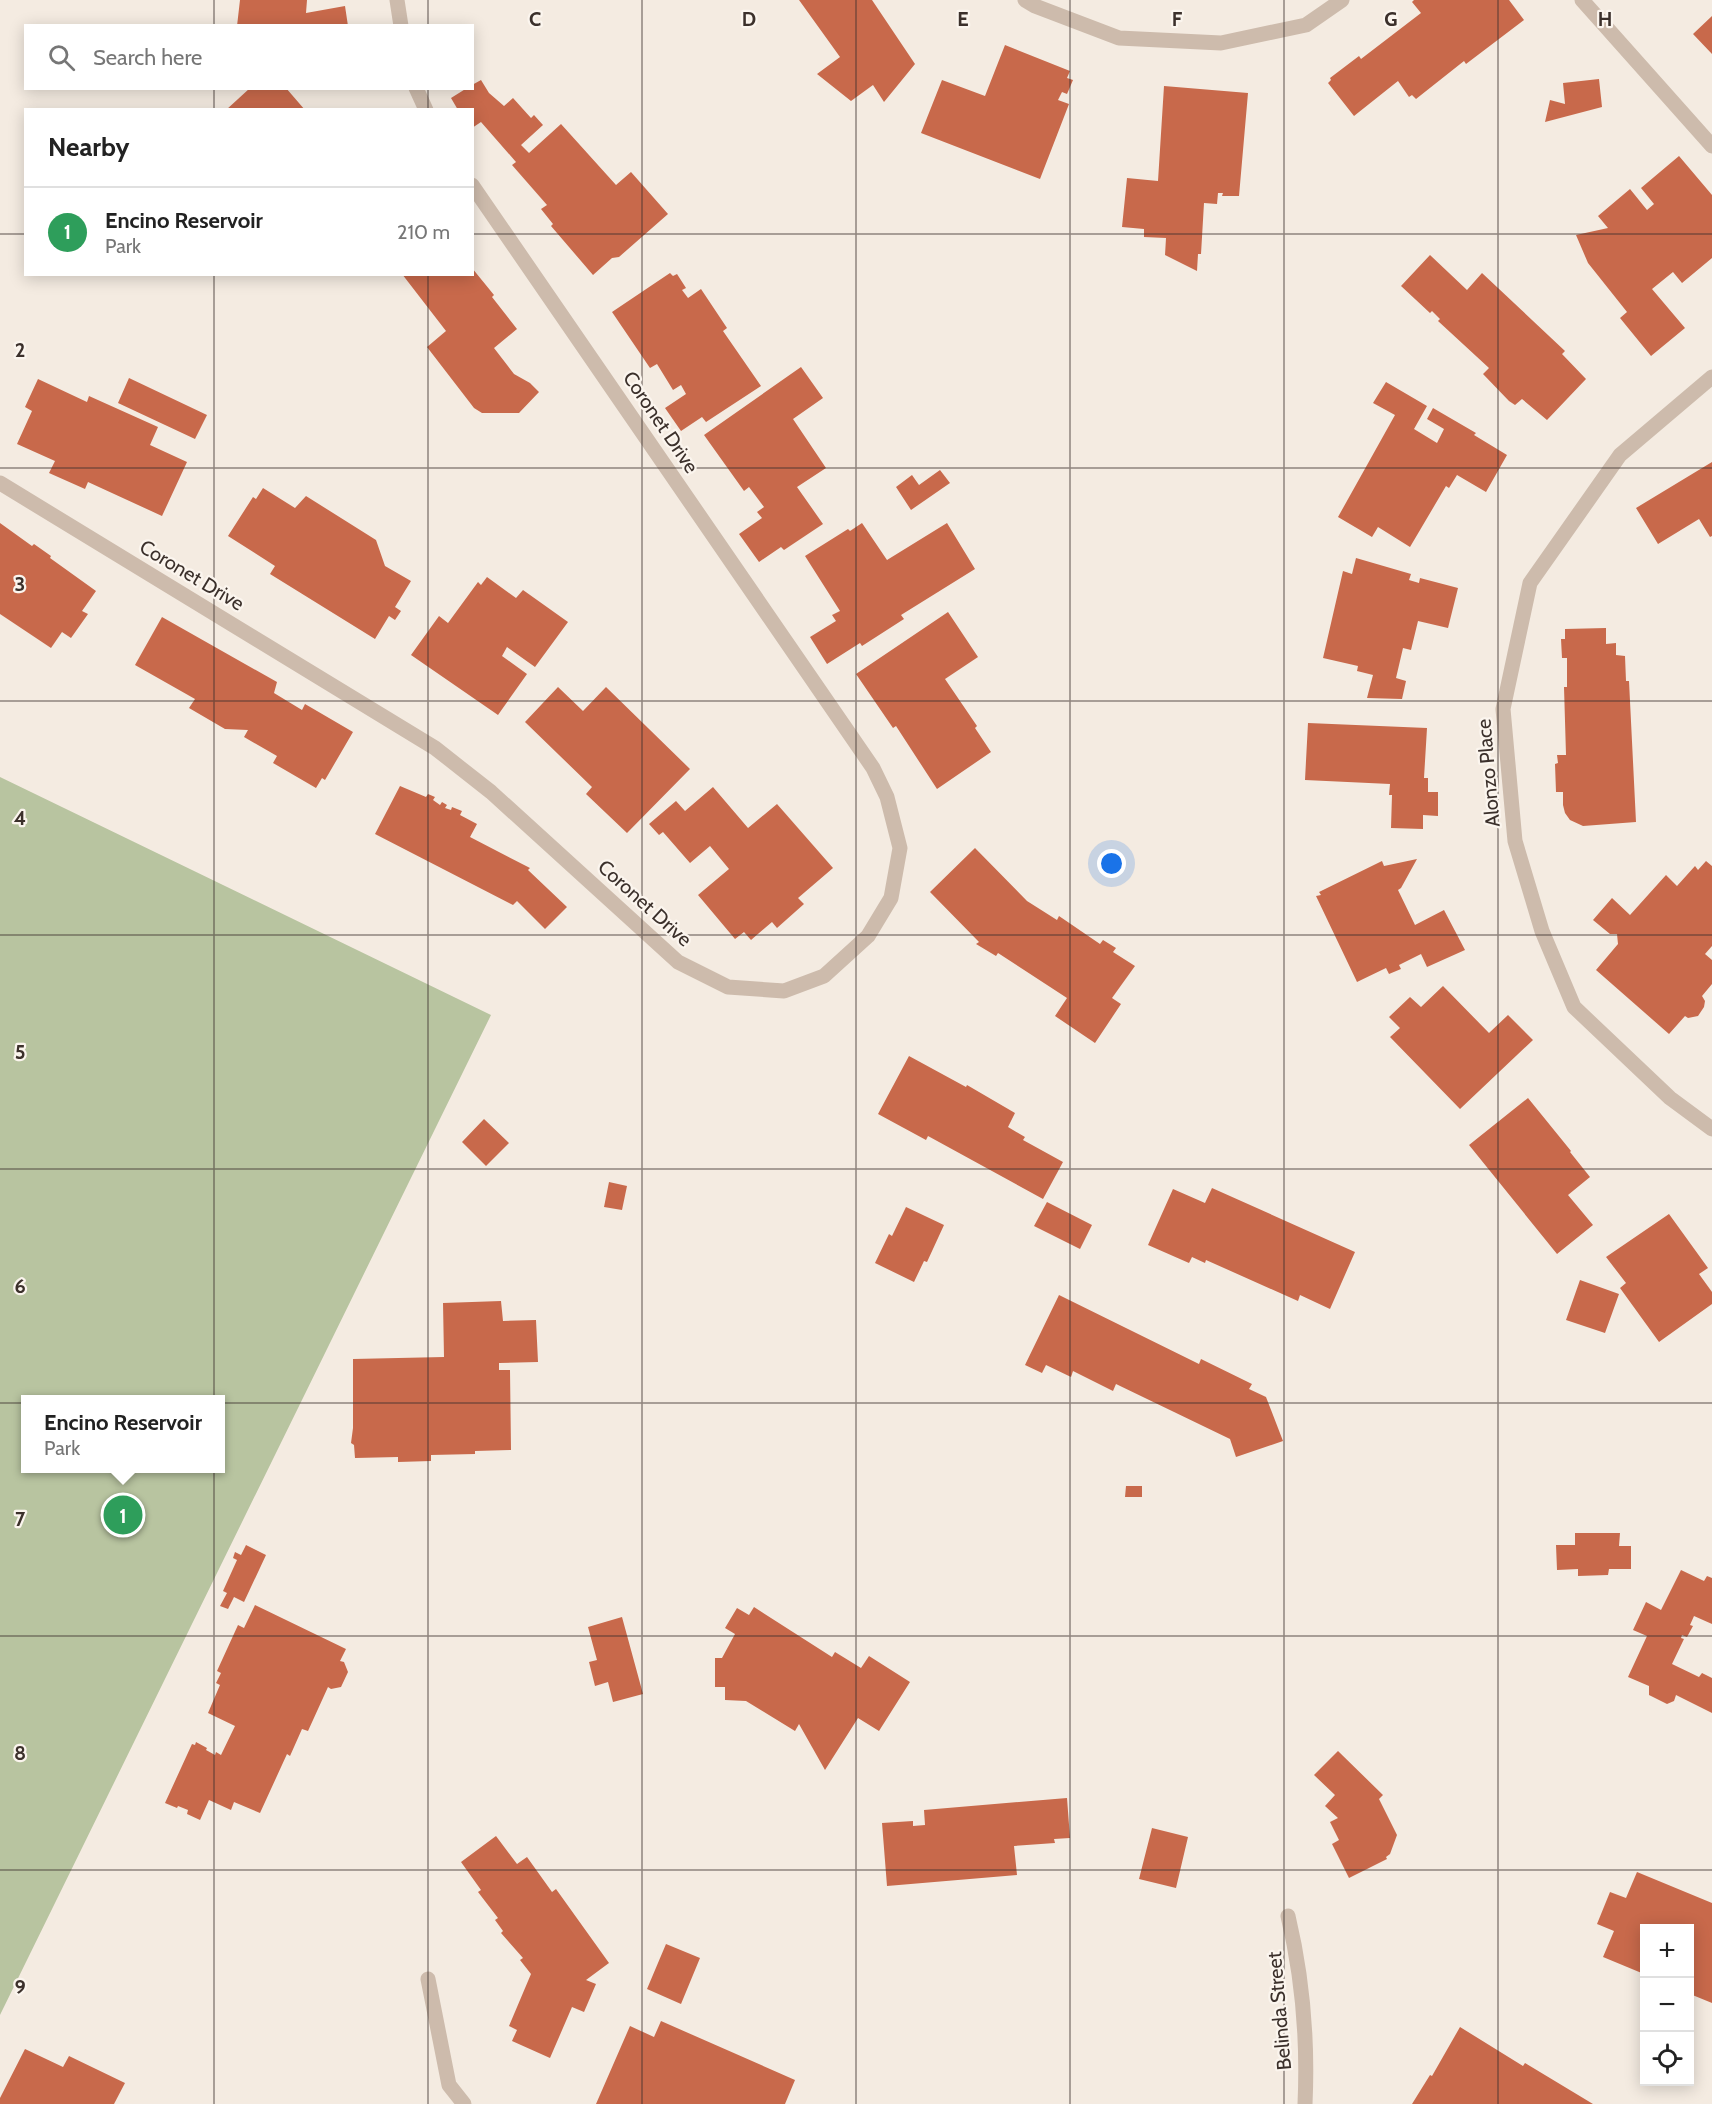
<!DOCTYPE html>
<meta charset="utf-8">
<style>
:root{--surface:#fff;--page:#f6f6f6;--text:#222;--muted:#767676;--line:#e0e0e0;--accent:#1a73e8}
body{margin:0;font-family:Cabin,sans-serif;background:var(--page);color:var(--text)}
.controls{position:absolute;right:18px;bottom:18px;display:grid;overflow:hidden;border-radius:0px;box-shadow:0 3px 15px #0003}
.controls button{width:54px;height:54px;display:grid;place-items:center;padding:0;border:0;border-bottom:2px solid var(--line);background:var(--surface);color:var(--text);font:30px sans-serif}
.you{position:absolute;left:1112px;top:864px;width:21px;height:21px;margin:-15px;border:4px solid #fff;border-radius:50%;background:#1a73e8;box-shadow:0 0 0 9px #1a73e833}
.badge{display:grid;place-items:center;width:39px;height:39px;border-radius:50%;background:var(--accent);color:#fff;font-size:20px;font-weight:700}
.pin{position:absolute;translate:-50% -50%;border:3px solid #fff;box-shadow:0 2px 6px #0006}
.popup{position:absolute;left:21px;top:1395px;width:204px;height:78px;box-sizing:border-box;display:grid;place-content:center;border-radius:0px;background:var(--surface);filter:drop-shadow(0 2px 4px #0005);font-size:20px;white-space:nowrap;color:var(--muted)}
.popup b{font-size:22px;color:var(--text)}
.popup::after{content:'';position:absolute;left:50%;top:100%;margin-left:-12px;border:12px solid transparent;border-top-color:var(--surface)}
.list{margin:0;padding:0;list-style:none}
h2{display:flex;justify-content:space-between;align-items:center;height:78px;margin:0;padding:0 24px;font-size:26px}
h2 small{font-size:20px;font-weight:400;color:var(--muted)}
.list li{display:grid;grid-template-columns:39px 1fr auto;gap:18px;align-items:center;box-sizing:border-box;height:90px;padding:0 24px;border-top:2px solid var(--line)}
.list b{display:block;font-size:22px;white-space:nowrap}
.list p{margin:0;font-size:20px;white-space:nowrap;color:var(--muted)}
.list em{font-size:20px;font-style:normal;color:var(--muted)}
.icon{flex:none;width:33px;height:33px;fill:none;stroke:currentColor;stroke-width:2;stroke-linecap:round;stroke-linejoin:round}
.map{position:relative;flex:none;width:1712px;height:2104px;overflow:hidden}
.search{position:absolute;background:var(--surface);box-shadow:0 3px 15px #0003;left:24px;top:24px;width:450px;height:66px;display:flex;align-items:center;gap:15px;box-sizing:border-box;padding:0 21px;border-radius:0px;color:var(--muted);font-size:22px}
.panel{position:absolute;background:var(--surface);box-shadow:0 3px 15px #0003;left:24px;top:108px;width:450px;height:168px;border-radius:0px}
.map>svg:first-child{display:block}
.green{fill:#b8c4a0;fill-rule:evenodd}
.building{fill:#c8694b}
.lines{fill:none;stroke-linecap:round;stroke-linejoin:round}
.minor{stroke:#cdbbac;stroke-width:15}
.grid{fill:none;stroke:#3b302b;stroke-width:1.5;stroke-opacity:0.55}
.labels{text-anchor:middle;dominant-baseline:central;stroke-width:4.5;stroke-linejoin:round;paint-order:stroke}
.street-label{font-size:20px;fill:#3b302b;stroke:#fbf5ee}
.grid-label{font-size:20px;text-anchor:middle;font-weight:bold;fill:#3b302b;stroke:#fbf5ee;stroke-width:4.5;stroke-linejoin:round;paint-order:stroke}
</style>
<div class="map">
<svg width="1712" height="2104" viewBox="0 0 1712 2104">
<rect width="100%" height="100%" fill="#f4ebe1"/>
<path class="green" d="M 0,777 L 491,1015 L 0,2015 ZM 26,1400 L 220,1400 L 220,1468 L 26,1468 Z"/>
<path class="building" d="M 240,0 L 307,0 L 306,13 L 345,6 L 348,26 L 237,26 Z
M 799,0 L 872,0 L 915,64 L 884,102 L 873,85 L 851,101 L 817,74 L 840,57 Z
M 1414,0 L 1509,0 L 1524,20 L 1466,64 L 1464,61 L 1416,99 L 1412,95 L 1409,97 L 1398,81 L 1354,116 L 1328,83 L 1331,80 L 1330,78 L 1359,56 L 1361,59 L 1421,13 L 1412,2 Z
M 1712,16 L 1712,54 L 1693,34 Z
M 1005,45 L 1070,71 L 1067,78 L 1073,80 L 1067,94 L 1062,92 L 1058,100 L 1069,104 L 1040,179 L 921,133 L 942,80 L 985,96 Z
M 1599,79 L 1602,107 L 1545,122 L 1550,100 L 1565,104 L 1563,83 Z
M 481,80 L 489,93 L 504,106 L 513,98 L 531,118 L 534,115 L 543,125 L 521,145 L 529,153 L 561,124 L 616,185 L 631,172 L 668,214 L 619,257 L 612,258 L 593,275 L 551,226 L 553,224 L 541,209 L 547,205 L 512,165 L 516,162 L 481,122 L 472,128 L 472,110 L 458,110 L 451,98 L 467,88 L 472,88 L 472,85 Z
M 1164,86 L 1248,93 L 1239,196 L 1222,196 L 1223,193 L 1218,193 L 1217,204 L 1204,203 L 1201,254 L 1198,254 L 1197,271 L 1165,255 L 1166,238 L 1144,237 L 1144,229 L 1122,227 L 1127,178 L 1158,181 Z
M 250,88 L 286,88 L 305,110 L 226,110 Z
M 1679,156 L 1712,195 L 1712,258 L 1682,283 L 1673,272 L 1652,289 L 1685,328 L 1651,356 L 1620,318 L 1627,312 L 1588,263 L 1576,235 L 1608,228 L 1598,216 L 1630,189 L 1647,210 L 1654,204 L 1641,188 Z
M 1430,255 L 1467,290 L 1482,273 L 1565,351 L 1562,354 L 1586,379 L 1547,420 L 1522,399 L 1515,405 L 1509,401 L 1483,374 L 1489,368 L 1438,321 L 1440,319 L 1432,311 L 1430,313 L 1401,286 Z
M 472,268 L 494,295 L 492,297 L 517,329 L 494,348 L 514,374 L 530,383 L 539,392 L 519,413 L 482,413 L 474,408 L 427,347 L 446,331 L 402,274 L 472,274 Z
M 670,273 L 673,276 L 677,274 L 686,288 L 682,290 L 688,298 L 701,289 L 727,328 L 723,331 L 761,386 L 706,422 L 702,417 L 681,431 L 665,408 L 686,394 L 681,385 L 673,390 L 657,364 L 650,368 L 612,312 Z
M 801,367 L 823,398 L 793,419 L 826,468 L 797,487 L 823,524 L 784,550 L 781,547 L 759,562 L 739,534 L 762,518 L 757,512 L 764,507 L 749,487 L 744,491 L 704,435 Z
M 129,378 L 207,415 L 195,439 L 118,403 Z
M 38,379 L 87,402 L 89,396 L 158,427 L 150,445 L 187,462 L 162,516 L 88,482 L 85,489 L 49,473 L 55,461 L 17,444 L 32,411 L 25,407 Z
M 1386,382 L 1427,406 L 1414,429 L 1437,443 L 1444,429 L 1427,419 L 1433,408 L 1476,433 L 1474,435 L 1507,455 L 1486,492 L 1457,475 L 1449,488 L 1446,486 L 1410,547 L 1378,527 L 1372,537 L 1338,517 L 1395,415 L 1373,403 Z
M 1712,462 L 1712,536 L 1710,537 L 1699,519 L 1658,544 L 1636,508 Z
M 940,470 L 950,483 L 911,510 L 896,487 L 912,475 L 919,485 Z
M 263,488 L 295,508 L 306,496 L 376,540 L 385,566 L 411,581 L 395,607 L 401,611 L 395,620 L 389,616 L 375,639 L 270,574 L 275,566 L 228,536 L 253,497 L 256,499 Z
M 0,523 L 32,546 L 34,544 L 51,556 L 50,558 L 96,591 L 82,611 L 88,614 L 71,638 L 62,632 L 51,648 L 0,614 Z
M 862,523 L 887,560 L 947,523 L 975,569 L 901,615 L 904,619 L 862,646 L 860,643 L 827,664 L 810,637 L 836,621 L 832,615 L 840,611 L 805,556 L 848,529 L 850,531 Z
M 1356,558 L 1411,574 L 1409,580 L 1419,583 L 1420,578 L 1458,588 L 1448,628 L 1418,621 L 1411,650 L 1403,648 L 1396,678 L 1406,681 L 1402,699 L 1367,698 L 1373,675 L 1357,671 L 1358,666 L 1323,658 L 1343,571 L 1352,574 Z
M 487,577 L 516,598 L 523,590 L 568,622 L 535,667 L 507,647 L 502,656 L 527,674 L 498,715 L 411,655 L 439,616 L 448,623 L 478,582 L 481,585 Z
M 948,612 L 978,657 L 945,679 L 977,726 L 975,728 L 991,752 L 937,789 L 896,726 L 893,728 L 856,674 Z
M 162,617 L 277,682 L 274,693 L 302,710 L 305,704 L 353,732 L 325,780 L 322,778 L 316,788 L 273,763 L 277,756 L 244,737 L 248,730 L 225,729 L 189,708 L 195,699 L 135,665 Z
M 1606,628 L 1606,644 L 1616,643 L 1616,655 L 1625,656 L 1626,681 L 1629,681 L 1636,822 L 1583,826 L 1570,820 L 1565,813 L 1563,805 L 1563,792 L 1556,792 L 1555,764 L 1558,763 L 1557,755 L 1566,755 L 1564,687 L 1567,687 L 1567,658 L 1562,658 L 1561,639 L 1565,639 L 1565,629 Z
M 558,687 L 583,711 L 606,687 L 690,769 L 627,833 L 586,794 L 592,787 L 525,722 Z
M 1308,723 L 1427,728 L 1424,778 L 1428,778 L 1428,792 L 1438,792 L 1438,816 L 1423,815 L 1423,829 L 1391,828 L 1392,795 L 1389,795 L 1390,784 L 1305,780 Z
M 400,786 L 426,797 L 428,794 L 435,797 L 433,800 L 440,805 L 442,802 L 447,805 L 445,808 L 451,810 L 452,807 L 462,811 L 460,815 L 477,824 L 470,837 L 530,868 L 528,870 L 567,907 L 545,929 L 517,901 L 513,905 L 375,834 Z
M 713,787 L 748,828 L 777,804 L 833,868 L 798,898 L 804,904 L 777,928 L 772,922 L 751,940 L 744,932 L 735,939 L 698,895 L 729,869 L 710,846 L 690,863 L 663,832 L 659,835 L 649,824 L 676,801 L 685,811 Z
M 975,848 L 1027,901 L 1057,920 L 1059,916 L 1100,944 L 1103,940 L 1116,948 L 1113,952 L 1135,966 L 1112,998 L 1121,1004 L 1095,1043 L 1055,1016 L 1067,998 L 998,953 L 996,956 L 976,944 L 979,942 L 930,892 Z
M 1417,859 L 1401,888 L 1398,890 L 1415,925 L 1444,910 L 1465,950 L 1427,967 L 1421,954 L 1399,965 L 1401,969 L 1389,974 L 1386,968 L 1357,982 L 1316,896 L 1321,895 L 1319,892 L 1382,861 L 1384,866 Z
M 1706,861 L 1712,866 L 1712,946 L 1705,954 L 1712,960 L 1712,984 L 1702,996 L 1705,1001 L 1704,1007 L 1698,1016 L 1688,1018 L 1685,1016 L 1669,1034 L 1596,970 L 1618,944 L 1617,934 L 1610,934 L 1593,920 L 1612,898 L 1630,915 L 1666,875 L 1677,886 L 1695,866 L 1698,870 Z
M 1443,986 L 1489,1033 L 1508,1015 L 1533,1040 L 1460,1109 L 1390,1037 L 1400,1028 L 1389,1017 L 1410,997 L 1421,1007 Z
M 909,1056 L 966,1087 L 967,1085 L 1015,1113 L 1008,1127 L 1025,1137 L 1023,1140 L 1063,1162 L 1043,1199 L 928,1136 L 926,1140 L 878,1114 Z
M 1528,1098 L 1571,1151 L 1570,1152 L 1590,1177 L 1568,1195 L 1593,1225 L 1557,1254 L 1469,1145 Z
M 484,1119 L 509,1143 L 486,1166 L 462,1142 Z
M 609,1182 L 627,1186 L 622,1210 L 604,1207 Z
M 1212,1188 L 1355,1252 L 1330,1309 L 1300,1295 L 1298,1301 L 1206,1260 L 1205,1263 L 1192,1257 L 1189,1263 L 1148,1245 L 1173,1189 L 1205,1203 Z
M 1047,1202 L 1092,1225 L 1080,1249 L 1034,1226 Z
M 906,1207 L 944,1225 L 927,1262 L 924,1261 L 914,1282 L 875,1263 L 889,1234 L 892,1236 Z
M 1669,1214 L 1708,1268 L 1699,1274 L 1712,1292 L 1712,1304 L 1659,1342 L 1620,1288 L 1626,1283 L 1606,1257 Z
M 1580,1280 L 1619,1294 L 1605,1333 L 1566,1320 Z
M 1059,1295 L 1199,1364 L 1201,1359 L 1252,1384 L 1249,1389 L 1266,1397 L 1283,1441 L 1236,1457 L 1230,1439 L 1116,1384 L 1113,1391 L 1073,1371 L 1071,1377 L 1046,1365 L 1042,1373 L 1025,1365 Z
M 501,1301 L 503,1321 L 536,1320 L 538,1362 L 499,1363 L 499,1370 L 510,1370 L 511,1450 L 475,1451 L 475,1454 L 431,1455 L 431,1461 L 398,1462 L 398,1457 L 355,1458 L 354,1445 L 351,1443 L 353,1428 L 353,1359 L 444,1357 L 443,1303 Z
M 1126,1486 L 1142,1486 L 1142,1497 L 1125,1497 Z
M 1575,1533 L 1620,1533 L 1619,1546 L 1631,1546 L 1631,1569 L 1609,1569 L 1608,1575 L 1578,1576 L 1578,1569 L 1557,1570 L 1556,1545 L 1575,1545 Z
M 246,1545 L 266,1555 L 244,1602 L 234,1597 L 228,1609 L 220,1606 L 227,1593 L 223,1591 L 237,1560 L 233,1558 L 235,1552 L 241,1555 Z
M 1681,1570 L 1704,1581 L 1707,1576 L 1712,1578 L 1712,1624 L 1694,1616 L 1690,1625 L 1693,1626 L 1687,1637 L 1682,1635 L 1681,1638 L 1684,1639 L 1672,1664 L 1699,1677 L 1702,1673 L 1712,1678 L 1712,1713 L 1676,1695 L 1674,1701 L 1667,1704 L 1649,1695 L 1649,1686 L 1628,1677 L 1647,1636 L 1633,1630 L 1646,1602 L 1661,1610 Z
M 255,1605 L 346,1649 L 340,1661 L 344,1662 L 348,1672 L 341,1687 L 331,1689 L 328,1687 L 308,1731 L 302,1729 L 290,1756 L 287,1754 L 260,1813 L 234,1802 L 231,1810 L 209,1800 L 200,1820 L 187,1814 L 188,1810 L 178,1806 L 177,1808 L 165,1803 L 192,1744 L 195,1745 L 196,1742 L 207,1748 L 206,1750 L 215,1755 L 216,1752 L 221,1755 L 235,1726 L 208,1713 L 220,1685 L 216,1683 L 221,1673 L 217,1671 L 238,1625 L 244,1628 Z
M 754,1607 L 832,1657 L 835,1652 L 861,1668 L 869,1656 L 910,1682 L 879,1731 L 858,1718 L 825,1770 L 799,1724 L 795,1731 L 746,1701 L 725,1700 L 725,1687 L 715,1687 L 715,1658 L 722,1658 L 735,1634 L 725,1628 L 737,1608 L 749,1615 Z
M 622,1617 L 643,1694 L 613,1702 L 608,1682 L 595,1686 L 589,1662 L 597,1660 L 588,1627 Z
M 1338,1751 L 1383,1795 L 1379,1799 L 1397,1835 L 1390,1854 L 1386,1857 L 1387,1859 L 1349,1878 L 1332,1844 L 1339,1840 L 1330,1822 L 1338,1818 L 1325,1806 L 1335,1795 L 1314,1775 Z
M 1067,1798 L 1070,1838 L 1054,1839 L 1055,1843 L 1014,1846 L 1017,1875 L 887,1886 L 882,1823 L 913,1821 L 913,1826 L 925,1825 L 924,1810 Z
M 1152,1828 L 1188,1837 L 1176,1888 L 1139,1879 Z
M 496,1836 L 517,1864 L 527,1857 L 552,1892 L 556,1889 L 609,1963 L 586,1980 L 596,1984 L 584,2012 L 572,2007 L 550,2058 L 512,2041 L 517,2030 L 509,2026 L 531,1974 L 520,1960 L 523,1958 L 501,1933 L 503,1931 L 495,1920 L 498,1918 L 478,1892 L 481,1890 L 461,1862 Z
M 1637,1872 L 1712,1903 L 1712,2003 L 1690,1994 L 1690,1928 L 1644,1928 L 1644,1974 L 1603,1957 L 1614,1931 L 1597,1924 L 1610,1892 L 1626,1898 Z
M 666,1944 L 700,1958 L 681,2004 L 647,1989 Z
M 661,2021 L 795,2080 L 785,2104 L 596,2104 L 630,2026 L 654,2037 Z
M 1460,2027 L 1523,2066 L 1525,2063 L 1593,2104 L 1412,2104 L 1430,2075 L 1432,2076 Z
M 25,2049 L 63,2067 L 69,2056 L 125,2083 L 114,2104 L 0,2104 L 0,2098 Z"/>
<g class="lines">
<path class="minor" d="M 397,0 L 401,26
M 1025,0 L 1035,6 L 1119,38 L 1221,43 L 1306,25 L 1342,0
M 1582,0 L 1712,146
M 416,88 L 426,110
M 1712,377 L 1620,455 L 1530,583 L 1503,709 L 1515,841 L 1542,931 L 1574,1007 L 1670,1098 L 1712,1129
M 0,483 L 435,748 L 491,792 L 678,962 L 728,987 L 784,991 L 824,976 L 868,936 L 891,898 L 900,848 L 887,797 L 873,768 L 472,185
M 1288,1916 C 1303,1979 1308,2039 1305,2104
M 428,1979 L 449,2085 L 464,2104"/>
</g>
<path class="grid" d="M 214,0 L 214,26M 428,0 L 428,26M 642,0 L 642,2104M 856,0 L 856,2104M 1070,0 L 1070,2104M 1284,0 L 1284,2104M 1498,0 L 1498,2104M 214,88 L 214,110M 428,88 L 428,110M 0,234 L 26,234M 472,234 L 1712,234M 214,274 L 214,2104M 428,274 L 428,2104M 0,468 L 1712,468M 0,701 L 1712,701M 0,935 L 1712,935M 0,1169 L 1712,1169M 0,1403 L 1712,1403M 0,1636 L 1712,1636M 0,1870 L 1712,1870"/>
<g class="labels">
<g class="street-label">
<text transform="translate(661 422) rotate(56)">Coronet Drive</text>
<text transform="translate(192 575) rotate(31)">Coronet Drive</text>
<text transform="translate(1488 773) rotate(-95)">Alonzo Place</text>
<text transform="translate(645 903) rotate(42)">Coronet Drive</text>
<text transform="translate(1279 2011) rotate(-95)">Belinda Street</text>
</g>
</g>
<g class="grid-label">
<text x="535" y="26">C</text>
<text x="749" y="26">D</text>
<text x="963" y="26">E</text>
<text x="1177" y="26">F</text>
<text x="1391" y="26">G</text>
<text x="1605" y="26">H</text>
<text x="20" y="357">2</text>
<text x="20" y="591">3</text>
<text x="20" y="825">4</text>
<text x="20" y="1059">5</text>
<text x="20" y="1293">6</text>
<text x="20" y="1526">7</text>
<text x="20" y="1760">8</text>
<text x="20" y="1994">9</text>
</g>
</svg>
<div class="controls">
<button>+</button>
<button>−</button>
<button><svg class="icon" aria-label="locate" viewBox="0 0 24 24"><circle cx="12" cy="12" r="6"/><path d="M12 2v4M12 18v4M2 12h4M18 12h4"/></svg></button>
</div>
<div class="you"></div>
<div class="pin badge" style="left:123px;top:1515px;background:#2e9e5b">1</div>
<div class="popup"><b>Encino Reservoir</b>Park</div>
<div class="search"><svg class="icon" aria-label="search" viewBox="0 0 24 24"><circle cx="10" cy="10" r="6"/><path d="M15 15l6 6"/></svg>Search here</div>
<section class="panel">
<h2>Nearby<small></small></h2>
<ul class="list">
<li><span class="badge" style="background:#2e9e5b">1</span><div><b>Encino Reservoir</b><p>Park</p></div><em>210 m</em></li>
</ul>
</section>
</div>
